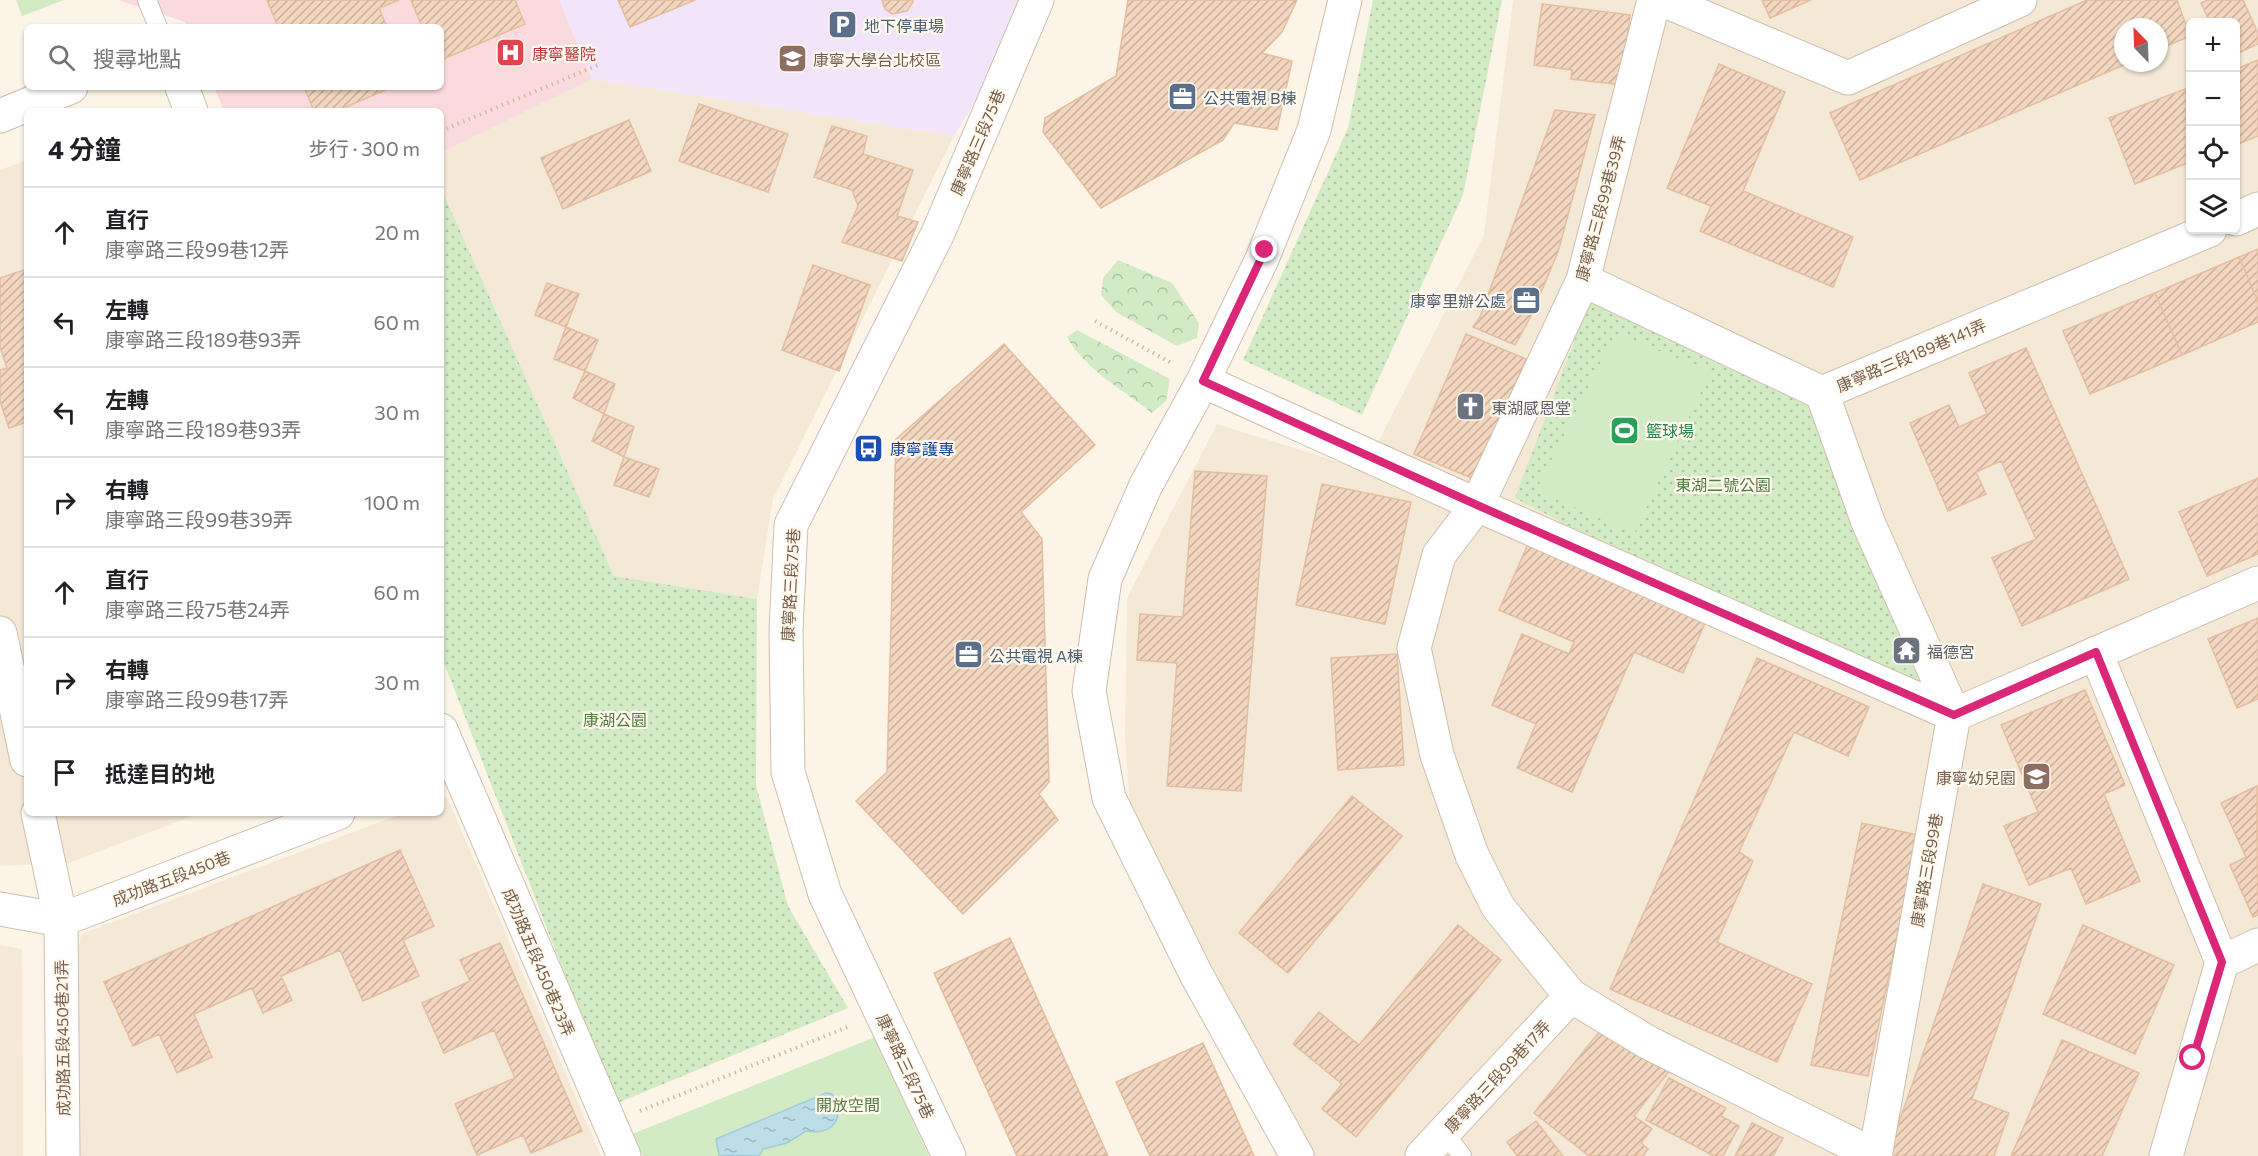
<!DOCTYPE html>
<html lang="zh-TW">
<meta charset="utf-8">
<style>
:root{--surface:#fff;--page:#f6f6f6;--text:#202124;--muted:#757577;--line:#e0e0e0}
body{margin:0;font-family:Commissioner,"Noto Sans TC",sans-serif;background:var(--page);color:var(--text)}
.controls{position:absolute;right:18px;top:18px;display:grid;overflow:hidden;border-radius:9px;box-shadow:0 2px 4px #0004}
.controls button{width:54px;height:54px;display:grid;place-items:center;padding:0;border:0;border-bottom:2px solid var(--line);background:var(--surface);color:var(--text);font:30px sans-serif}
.compass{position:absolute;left:2114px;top:18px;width:54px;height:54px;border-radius:50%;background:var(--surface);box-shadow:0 2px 4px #0004;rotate:337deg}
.stop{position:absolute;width:18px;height:18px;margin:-14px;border:4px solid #db2777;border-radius:50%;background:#fff}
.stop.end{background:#db2777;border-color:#fff;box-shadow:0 2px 6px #0008}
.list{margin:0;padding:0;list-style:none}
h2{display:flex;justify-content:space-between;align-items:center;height:78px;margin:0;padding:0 24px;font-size:26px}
h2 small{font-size:20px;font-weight:400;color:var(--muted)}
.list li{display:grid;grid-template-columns:39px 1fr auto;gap:18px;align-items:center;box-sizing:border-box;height:90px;padding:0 24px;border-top:2px solid var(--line)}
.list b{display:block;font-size:22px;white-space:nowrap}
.list p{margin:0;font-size:20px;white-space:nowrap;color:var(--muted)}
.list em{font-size:20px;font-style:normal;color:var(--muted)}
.icon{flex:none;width:33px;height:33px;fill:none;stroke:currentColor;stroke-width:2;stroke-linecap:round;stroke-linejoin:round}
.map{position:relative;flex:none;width:2258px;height:1156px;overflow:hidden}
.search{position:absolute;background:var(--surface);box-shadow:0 2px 4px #0004;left:24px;top:24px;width:420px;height:66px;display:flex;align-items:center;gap:15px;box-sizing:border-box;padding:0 21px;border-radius:9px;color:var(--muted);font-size:22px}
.panel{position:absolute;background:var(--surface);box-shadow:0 2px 4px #0004;left:24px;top:108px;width:420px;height:708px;border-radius:9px}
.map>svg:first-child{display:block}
.residential{fill:#f4e8d6;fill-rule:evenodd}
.education{fill:#f2e4f9}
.medical{fill:#fadbdd}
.grass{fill:url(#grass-dots)}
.forest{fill:url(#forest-crowns)}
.garden{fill:#d2ebc5}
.water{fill:url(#water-ripples);stroke:#a1cdd8;stroke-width:1.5}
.building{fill:url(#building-hatch);stroke:#e5bd9f;stroke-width:1.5}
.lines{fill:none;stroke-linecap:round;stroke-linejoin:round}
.lane-casing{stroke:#cfbead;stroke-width:20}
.street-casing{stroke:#cfbead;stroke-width:35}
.path{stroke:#d7b9a1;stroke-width:4;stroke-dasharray:1.5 4.5;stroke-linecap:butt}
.lane{stroke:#fff;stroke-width:18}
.street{stroke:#fff;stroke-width:33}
.route{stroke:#db2777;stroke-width:8}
.labels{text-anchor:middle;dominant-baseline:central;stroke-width:4.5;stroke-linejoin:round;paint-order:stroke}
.service-label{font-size:16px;fill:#4e5e75;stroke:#fff9ee;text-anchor:start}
.health-label{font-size:16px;fill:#be3a42;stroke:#fff9ee;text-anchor:start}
.education-label{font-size:16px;fill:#785e54;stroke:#fff9ee;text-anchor:start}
.street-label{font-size:16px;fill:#775d4b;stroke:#fff9ee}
.worship-label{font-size:16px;fill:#5b616d;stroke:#fff9ee;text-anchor:start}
.leisure-label{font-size:16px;fill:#27864d;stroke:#fff9ee;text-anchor:start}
.transit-label{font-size:16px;fill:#164399;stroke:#fff9ee;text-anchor:start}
.park-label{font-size:16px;fill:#517d42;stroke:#fff9ee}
</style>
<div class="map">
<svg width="2258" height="1156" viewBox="0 0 2258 1156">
<defs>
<pattern id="grass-dots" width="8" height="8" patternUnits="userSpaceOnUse" patternTransform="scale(1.5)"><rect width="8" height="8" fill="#d2ebc5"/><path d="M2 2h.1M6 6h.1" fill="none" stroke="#afc2a2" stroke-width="1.8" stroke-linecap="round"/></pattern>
<pattern id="forest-crowns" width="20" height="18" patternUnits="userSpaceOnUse" patternTransform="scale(1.5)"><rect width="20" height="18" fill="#d2ebc5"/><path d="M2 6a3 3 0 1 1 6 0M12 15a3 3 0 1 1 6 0" fill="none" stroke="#afc2a2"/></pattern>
<pattern id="water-ripples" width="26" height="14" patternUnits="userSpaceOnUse" patternTransform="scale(1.5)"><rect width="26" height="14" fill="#bbdee7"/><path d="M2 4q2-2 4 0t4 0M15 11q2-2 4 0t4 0" fill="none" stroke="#9db7bd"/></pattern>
<pattern id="building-hatch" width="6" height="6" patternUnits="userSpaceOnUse" patternTransform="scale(1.5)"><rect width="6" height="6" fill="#f2d6bf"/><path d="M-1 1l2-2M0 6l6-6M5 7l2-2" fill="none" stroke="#c9b19d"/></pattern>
</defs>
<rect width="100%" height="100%" fill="#fcf5e7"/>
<path class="residential" d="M 1513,0 L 2258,0 L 2258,1156 L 1310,1156 L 1130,806 L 1125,736 L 1127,598 L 1217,424 L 1364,470 L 1484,235 ZM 2190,22 L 2236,22 L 2236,230 L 2190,230 ZM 2123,27 L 2159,27 L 2159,63 L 2123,63 Z
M 592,79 L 954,136 L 773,499 L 757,599 L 614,576 L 441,188 L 441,153 Z
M 27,160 L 27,813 L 200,813 L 69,863 L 0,866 L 0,170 Z
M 447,797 L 601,1156 L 63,1156 L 62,1052 L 81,934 L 404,813 L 441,813 L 441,799 Z
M 0,945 L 22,949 L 23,1156 L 0,1156 Z"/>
<path class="education" d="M 559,0 L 1023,0 L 1013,39 L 954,136 L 592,79 Z"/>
<path class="medical" d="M 118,0 L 559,0 L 592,79 L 441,153 L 441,111 L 224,111 L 214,87 L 441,87 L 441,27 L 188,27 L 185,22 Z"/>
<path class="grass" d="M 1373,0 L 1502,0 L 1463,195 L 1362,415 L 1243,360 L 1348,128 Z
M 441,188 L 614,576 L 757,599 L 756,785 L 788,906 L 848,1008 L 615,1104 L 441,655 Z
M 1589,302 L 1811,405 L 1930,690 L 1917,706 L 1515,498 Z"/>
<path class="forest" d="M 1118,260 L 1172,283 L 1199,323 L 1197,338 L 1177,346 L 1116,312 L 1101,295 L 1103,278 Z
M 1077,330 L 1170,379 L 1166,401 L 1152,413 C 1126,392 1082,367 1067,337 Z"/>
<path class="garden" d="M 16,0 L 64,0 L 22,16 Z
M 1615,334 L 1711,371 L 1634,534 L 1536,490 Z
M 875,1037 L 929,1156 L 643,1156 L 632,1134 Z"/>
<path class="water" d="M 826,1093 L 832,1094 C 846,1118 833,1136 806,1131 L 787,1143 L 763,1149 L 759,1156 L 719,1155 L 716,1139 Z"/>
<path class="building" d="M 267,0 L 399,0 L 379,8 L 387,27 L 278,27 Z
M 411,0 L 515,0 L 525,24 L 441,60 L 441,27 L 422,27 Z
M 618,0 L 695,0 L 630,27 Z
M 882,0 L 913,0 L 913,2 L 907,11 L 892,14 L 885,9 Z
M 1128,0 L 1297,0 L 1282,32 L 1262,53 L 1292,61 L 1277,130 L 1234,123 L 1223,140 L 1101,208 L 1043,132 L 1045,118 L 1116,76 Z
M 1762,0 L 1811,0 L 1770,18 Z
M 2087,0 L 2177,0 L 2190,36 L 2159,49 L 2159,27 L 2123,27 L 2123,63 L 2128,63 L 1860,180 L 1830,113 Z
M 2208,0 L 2243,0 L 2258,33 L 2258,44 L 2236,54 L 2236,22 L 2210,22 L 2201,3 Z
M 1542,4 L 1630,15 L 1622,85 L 1571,79 L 1572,70 L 1534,65 Z
M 2258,60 L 2258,136 L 2236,145 L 2236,69 Z
M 1719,64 L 1785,92 L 1743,191 L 1853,237 L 1833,287 L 1700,231 L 1711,206 L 1667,188 Z
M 304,87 L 392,87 L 337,111 L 314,111 Z
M 2190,87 L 2190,162 L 2135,184 L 2109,118 Z
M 699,104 L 788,134 L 768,192 L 679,161 Z
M 1555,110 L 1595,115 L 1558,252 L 1531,316 L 1515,345 L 1473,327 L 1480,317 Z
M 629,120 L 651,171 L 563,209 L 541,158 Z
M 832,126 L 867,136 L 863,154 L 913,170 L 897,216 L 918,222 L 902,261 L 842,242 L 858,206 L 852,190 L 814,177 Z
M 2258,249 L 2258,302 L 2239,257 Z
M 2239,257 L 2258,302 L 2258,322 L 2182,355 L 2155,293 Z
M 813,265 L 870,285 L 839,371 L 782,350 Z
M 27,269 L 27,422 L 9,428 L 0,401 L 0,370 L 7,368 L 0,347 L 0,278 Z
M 547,283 L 579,294 L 566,327 L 535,315 Z
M 2155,293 L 2182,355 L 2090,394 L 2063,331 Z
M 566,327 L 598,340 L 585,371 L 554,359 Z
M 1466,334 L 1526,359 L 1474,479 L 1414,454 Z
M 1004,344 L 1095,445 L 1021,512 L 1042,539 L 1049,782 L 1039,794 L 1058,820 L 963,914 L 856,801 L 887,772 L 896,439 Z
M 2026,348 L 2129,579 L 2022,626 L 1992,558 L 2036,539 L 2001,461 L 1976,472 L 1986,494 L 1948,511 L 1910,423 L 1949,405 L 1959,427 L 1987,414 L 1969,373 Z
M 585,371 L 615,384 L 604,414 L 573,398 Z
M 604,414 L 634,427 L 624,457 L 592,441 Z
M 624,457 L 659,469 L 649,497 L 614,485 Z
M 1195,471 L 1267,476 L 1241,791 L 1167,786 L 1177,663 L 1137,660 L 1140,614 L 1183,617 Z
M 2258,478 L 2258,554 L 2207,576 L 2179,512 Z
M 1322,484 L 1411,502 L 1385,624 L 1296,605 Z
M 1528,544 L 1706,621 L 1683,673 L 1634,652 L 1572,792 L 1517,768 L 1536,724 L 1492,705 L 1522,634 L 1569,654 L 1574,642 L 1499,610 Z
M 2258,618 L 2258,699 L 2237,708 L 2208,639 Z
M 1397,654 L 1404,765 L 1338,770 L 1331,658 Z
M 1757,658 L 1869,707 L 1848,756 L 1794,732 L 1739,852 L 1753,861 L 1717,942 L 1812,984 L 1777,1062 L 1610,989 Z
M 2085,690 L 2125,785 L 2104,794 L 2140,881 L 2086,904 L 2071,868 L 2029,885 L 2004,826 L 2038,812 L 2001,725 Z
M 2257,786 L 2258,915 L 2253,917 L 2230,865 L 2246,857 L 2221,803 Z
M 1352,796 L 1402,836 L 1288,973 L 1239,933 Z
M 1862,823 L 1918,835 L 1868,1076 L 1811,1065 Z
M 400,850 L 434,926 L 403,940 L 419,976 L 363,1001 L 340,950 L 281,976 L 292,1000 L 263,1013 L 252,988 L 194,1014 L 212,1057 L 177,1073 L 159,1034 L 133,1046 L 104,982 Z
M 1983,884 L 2041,904 L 1972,1099 L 2009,1113 L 1994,1156 L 1897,1156 L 1888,1153 Z
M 1458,925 L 1501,960 L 1356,1137 L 1322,1109 L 1342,1084 L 1293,1044 L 1319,1012 L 1359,1045 Z
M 2083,925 L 2174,965 L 2135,1054 L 2043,1014 Z
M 1010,938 L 1108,1156 L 1017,1156 L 934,973 Z
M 500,943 L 582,1131 L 531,1153 L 523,1135 L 477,1155 L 455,1104 L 515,1078 L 494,1030 L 444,1053 L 422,1003 L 470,981 L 460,960 Z
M 1604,1026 L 1670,1070 L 1634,1116 L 1652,1129 L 1641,1143 L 1648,1149 L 1643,1156 L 1589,1156 L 1534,1113 Z
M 2062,1040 L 2139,1073 L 2102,1156 L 2011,1156 Z
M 1203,1043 L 1254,1156 L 1150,1156 L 1116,1082 Z
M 1669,1078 L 1726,1108 L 1721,1116 L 1739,1126 L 1723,1156 L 1714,1156 L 1646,1120 Z
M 1536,1121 L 1563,1156 L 1517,1156 L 1507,1142 Z
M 1752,1123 L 1783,1138 L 1773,1156 L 1735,1156 Z"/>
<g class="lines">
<defs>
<path id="lane" d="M 147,0 L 158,27
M 1444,1132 L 1462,1156"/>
<path id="street" d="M 1654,0 L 1583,280 L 1477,505 L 1439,555 L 1414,648 L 1437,755 L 1472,855 L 1498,907 L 1571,996 L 1649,1043 L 1876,1156
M 1663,0 L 1848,78 L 2020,0
M 182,87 L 191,111
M 0,116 L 71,87
M 2236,219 L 2258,209
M 1583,280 L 1822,393 L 2210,230
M 1203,381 L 1477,505 L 1954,715
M 1822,393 L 1868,522 L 1954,715 L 1875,1156
M 0,633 L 27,760
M 2096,653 L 2222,962
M 1954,715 L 2258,583
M 441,730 L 624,1156
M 38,813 L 61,920 L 63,1156
M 0,909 L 61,920 L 338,813
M 2222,962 L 2258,945
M 949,1156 L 825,894 L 788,772 L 786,631 L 791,525 L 938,233 L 1037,0
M 1297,1156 L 1196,974 L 1109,798 L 1089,691 L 1105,579 L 1146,485 L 1203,381 L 1262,259 L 1314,130 L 1345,0
M 1422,1156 L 1571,996
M 2166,1156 L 2222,962"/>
</defs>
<use href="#lane" class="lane-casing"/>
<use href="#street" class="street-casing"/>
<path class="path" d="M 441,131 L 598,65
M 1095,321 L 1173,364
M 640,1111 L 850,1026"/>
<use href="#lane" class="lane"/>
<use href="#street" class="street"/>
</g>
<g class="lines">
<path class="route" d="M 1265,250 L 1203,381 L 1477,505 L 1954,715 L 2096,652 L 2222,962 L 2193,1058"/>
</g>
<defs>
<symbol id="parking-square" viewBox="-11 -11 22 22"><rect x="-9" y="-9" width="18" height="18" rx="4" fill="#5c6f8a" stroke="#fff9ee"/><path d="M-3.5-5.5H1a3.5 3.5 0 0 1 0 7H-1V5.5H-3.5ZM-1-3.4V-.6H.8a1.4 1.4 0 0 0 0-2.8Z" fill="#fff"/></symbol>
<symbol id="hospital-square" viewBox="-11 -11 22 22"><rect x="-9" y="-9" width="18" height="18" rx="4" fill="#e0444e" stroke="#fff9ee"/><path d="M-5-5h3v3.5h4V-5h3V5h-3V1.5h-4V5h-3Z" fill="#fff"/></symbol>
<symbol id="university-square" viewBox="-11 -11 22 22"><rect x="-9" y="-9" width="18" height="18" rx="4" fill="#8d6e63" stroke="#fff9ee"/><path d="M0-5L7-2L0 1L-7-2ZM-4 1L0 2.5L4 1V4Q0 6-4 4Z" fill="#fff"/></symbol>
<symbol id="office-square" viewBox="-11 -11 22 22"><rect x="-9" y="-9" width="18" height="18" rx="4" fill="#5c6f8a" stroke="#fff9ee"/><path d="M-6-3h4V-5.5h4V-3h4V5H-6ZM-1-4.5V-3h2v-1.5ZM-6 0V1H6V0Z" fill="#fff"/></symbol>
<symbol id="church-square" viewBox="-11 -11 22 22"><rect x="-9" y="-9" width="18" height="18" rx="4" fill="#6b7280" stroke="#fff9ee"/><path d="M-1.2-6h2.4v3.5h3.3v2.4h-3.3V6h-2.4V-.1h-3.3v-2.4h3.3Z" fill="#fff"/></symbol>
<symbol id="stadium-square" viewBox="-11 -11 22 22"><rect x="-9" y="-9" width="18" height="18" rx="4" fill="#2e9e5b" stroke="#fff9ee"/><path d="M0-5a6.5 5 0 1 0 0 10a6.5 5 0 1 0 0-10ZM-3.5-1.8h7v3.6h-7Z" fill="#fff"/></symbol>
<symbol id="bus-square" viewBox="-11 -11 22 22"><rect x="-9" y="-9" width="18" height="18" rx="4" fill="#1a4fb4" stroke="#fff9ee"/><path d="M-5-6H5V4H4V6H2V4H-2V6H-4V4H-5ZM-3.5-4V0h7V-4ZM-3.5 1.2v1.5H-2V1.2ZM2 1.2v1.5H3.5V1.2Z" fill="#fff"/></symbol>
<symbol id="temple-square" viewBox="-11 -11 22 22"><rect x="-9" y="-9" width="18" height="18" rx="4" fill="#6b7280" stroke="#fff9ee"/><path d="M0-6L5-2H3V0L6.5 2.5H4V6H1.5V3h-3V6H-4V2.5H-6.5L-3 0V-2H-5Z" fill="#fff"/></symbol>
<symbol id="school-square" viewBox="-11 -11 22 22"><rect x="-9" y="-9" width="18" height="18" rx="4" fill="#8d6e63" stroke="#fff9ee"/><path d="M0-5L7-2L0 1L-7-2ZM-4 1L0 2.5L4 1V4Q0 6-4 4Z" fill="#fff"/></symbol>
</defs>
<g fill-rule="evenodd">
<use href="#parking-square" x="826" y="8" width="33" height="33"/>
<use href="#hospital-square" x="494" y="36" width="33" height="33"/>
<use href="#university-square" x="776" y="42" width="33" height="33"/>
<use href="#office-square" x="1166" y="80" width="33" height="33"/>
<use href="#office-square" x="1510" y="284" width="33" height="33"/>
<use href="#church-square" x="1454" y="390" width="33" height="33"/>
<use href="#stadium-square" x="1608" y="414" width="33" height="33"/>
<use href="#bus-square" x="852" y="432" width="33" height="33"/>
<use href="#temple-square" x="1890" y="634" width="33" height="33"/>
<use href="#office-square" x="952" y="638" width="33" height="33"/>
<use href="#school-square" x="2020" y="760" width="33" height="33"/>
</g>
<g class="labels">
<g class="service-label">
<text x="864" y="25">地下停車場</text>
<text x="1203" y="97">公共電視 B棟</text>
<text x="1506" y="300" text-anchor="end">康寧里辦公處</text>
<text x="989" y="655">公共電視 A棟</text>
</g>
<g class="health-label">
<text x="532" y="53">康寧醫院</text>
</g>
<g class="education-label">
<text x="813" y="59">康寧大學台北校區</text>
<text x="2016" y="777" text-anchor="end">康寧幼兒園</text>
</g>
<g class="street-label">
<text transform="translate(977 142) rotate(-67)">康寧路三段75巷</text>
<text transform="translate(1600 208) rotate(-75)">康寧路三段99巷39弄</text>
<text transform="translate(1911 355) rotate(-23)">康寧路三段189巷141弄</text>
<text transform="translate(790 585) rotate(-87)">康寧路三段75巷</text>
<text transform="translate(1926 870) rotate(-80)">康寧路三段99巷</text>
<text transform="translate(171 878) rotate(-21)">成功路五段450巷</text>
<text transform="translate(539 962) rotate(67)">成功路五段450巷23弄</text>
<text transform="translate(62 1038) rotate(-91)">成功路五段450巷21弄</text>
<text transform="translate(906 1066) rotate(65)">康寧路三段75巷</text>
<text transform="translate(1497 1076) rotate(-47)">康寧路三段99巷17弄</text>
</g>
<g class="worship-label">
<text x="1491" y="407">東湖感恩堂</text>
<text x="1927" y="651">福德宮</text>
</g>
<g class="leisure-label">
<text x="1646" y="430">籃球場</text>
</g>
<g class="transit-label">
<text x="890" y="448">康寧護專</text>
</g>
<g class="park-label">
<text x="1723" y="484">東湖二號公園</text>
<text x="615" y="719">康湖公園</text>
<text x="848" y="1104">開放空間</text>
</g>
</g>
</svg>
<div class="controls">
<button>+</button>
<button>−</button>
<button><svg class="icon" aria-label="locate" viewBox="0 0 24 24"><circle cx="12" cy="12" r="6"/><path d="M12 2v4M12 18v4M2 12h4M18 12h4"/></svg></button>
<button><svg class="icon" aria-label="layers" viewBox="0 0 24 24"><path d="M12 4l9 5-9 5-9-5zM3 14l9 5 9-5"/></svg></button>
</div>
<svg class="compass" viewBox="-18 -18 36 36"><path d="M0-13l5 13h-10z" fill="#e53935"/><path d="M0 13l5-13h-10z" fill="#757577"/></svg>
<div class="stop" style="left:2193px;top:1058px"></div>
<div class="stop end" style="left:1265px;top:250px"></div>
<div class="search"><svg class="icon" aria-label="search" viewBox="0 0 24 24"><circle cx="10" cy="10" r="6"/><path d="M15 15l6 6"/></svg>搜尋地點</div>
<section class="panel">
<h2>4 分鐘<small>步行 · 300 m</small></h2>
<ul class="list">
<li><svg class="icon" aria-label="ahead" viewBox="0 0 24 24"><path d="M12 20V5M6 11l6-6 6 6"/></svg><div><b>直行</b><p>康寧路三段99巷12弄</p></div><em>20 m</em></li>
<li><svg class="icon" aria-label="left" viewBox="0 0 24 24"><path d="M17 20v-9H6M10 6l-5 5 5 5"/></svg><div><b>左轉</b><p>康寧路三段189巷93弄</p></div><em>60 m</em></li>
<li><svg class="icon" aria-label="left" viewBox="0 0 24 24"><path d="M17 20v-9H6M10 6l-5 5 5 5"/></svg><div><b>左轉</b><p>康寧路三段189巷93弄</p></div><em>30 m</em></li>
<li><svg class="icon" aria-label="right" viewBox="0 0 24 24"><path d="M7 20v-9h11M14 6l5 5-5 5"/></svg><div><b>右轉</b><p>康寧路三段99巷39弄</p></div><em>100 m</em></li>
<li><svg class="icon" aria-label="ahead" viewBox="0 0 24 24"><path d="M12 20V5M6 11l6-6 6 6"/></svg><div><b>直行</b><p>康寧路三段75巷24弄</p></div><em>60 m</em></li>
<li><svg class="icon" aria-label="right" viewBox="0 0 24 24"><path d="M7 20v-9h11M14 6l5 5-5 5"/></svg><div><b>右轉</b><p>康寧路三段99巷17弄</p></div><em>30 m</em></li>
<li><svg class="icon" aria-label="arrive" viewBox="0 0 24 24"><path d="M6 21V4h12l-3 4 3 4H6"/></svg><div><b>抵達目的地</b></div></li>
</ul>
</section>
</div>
